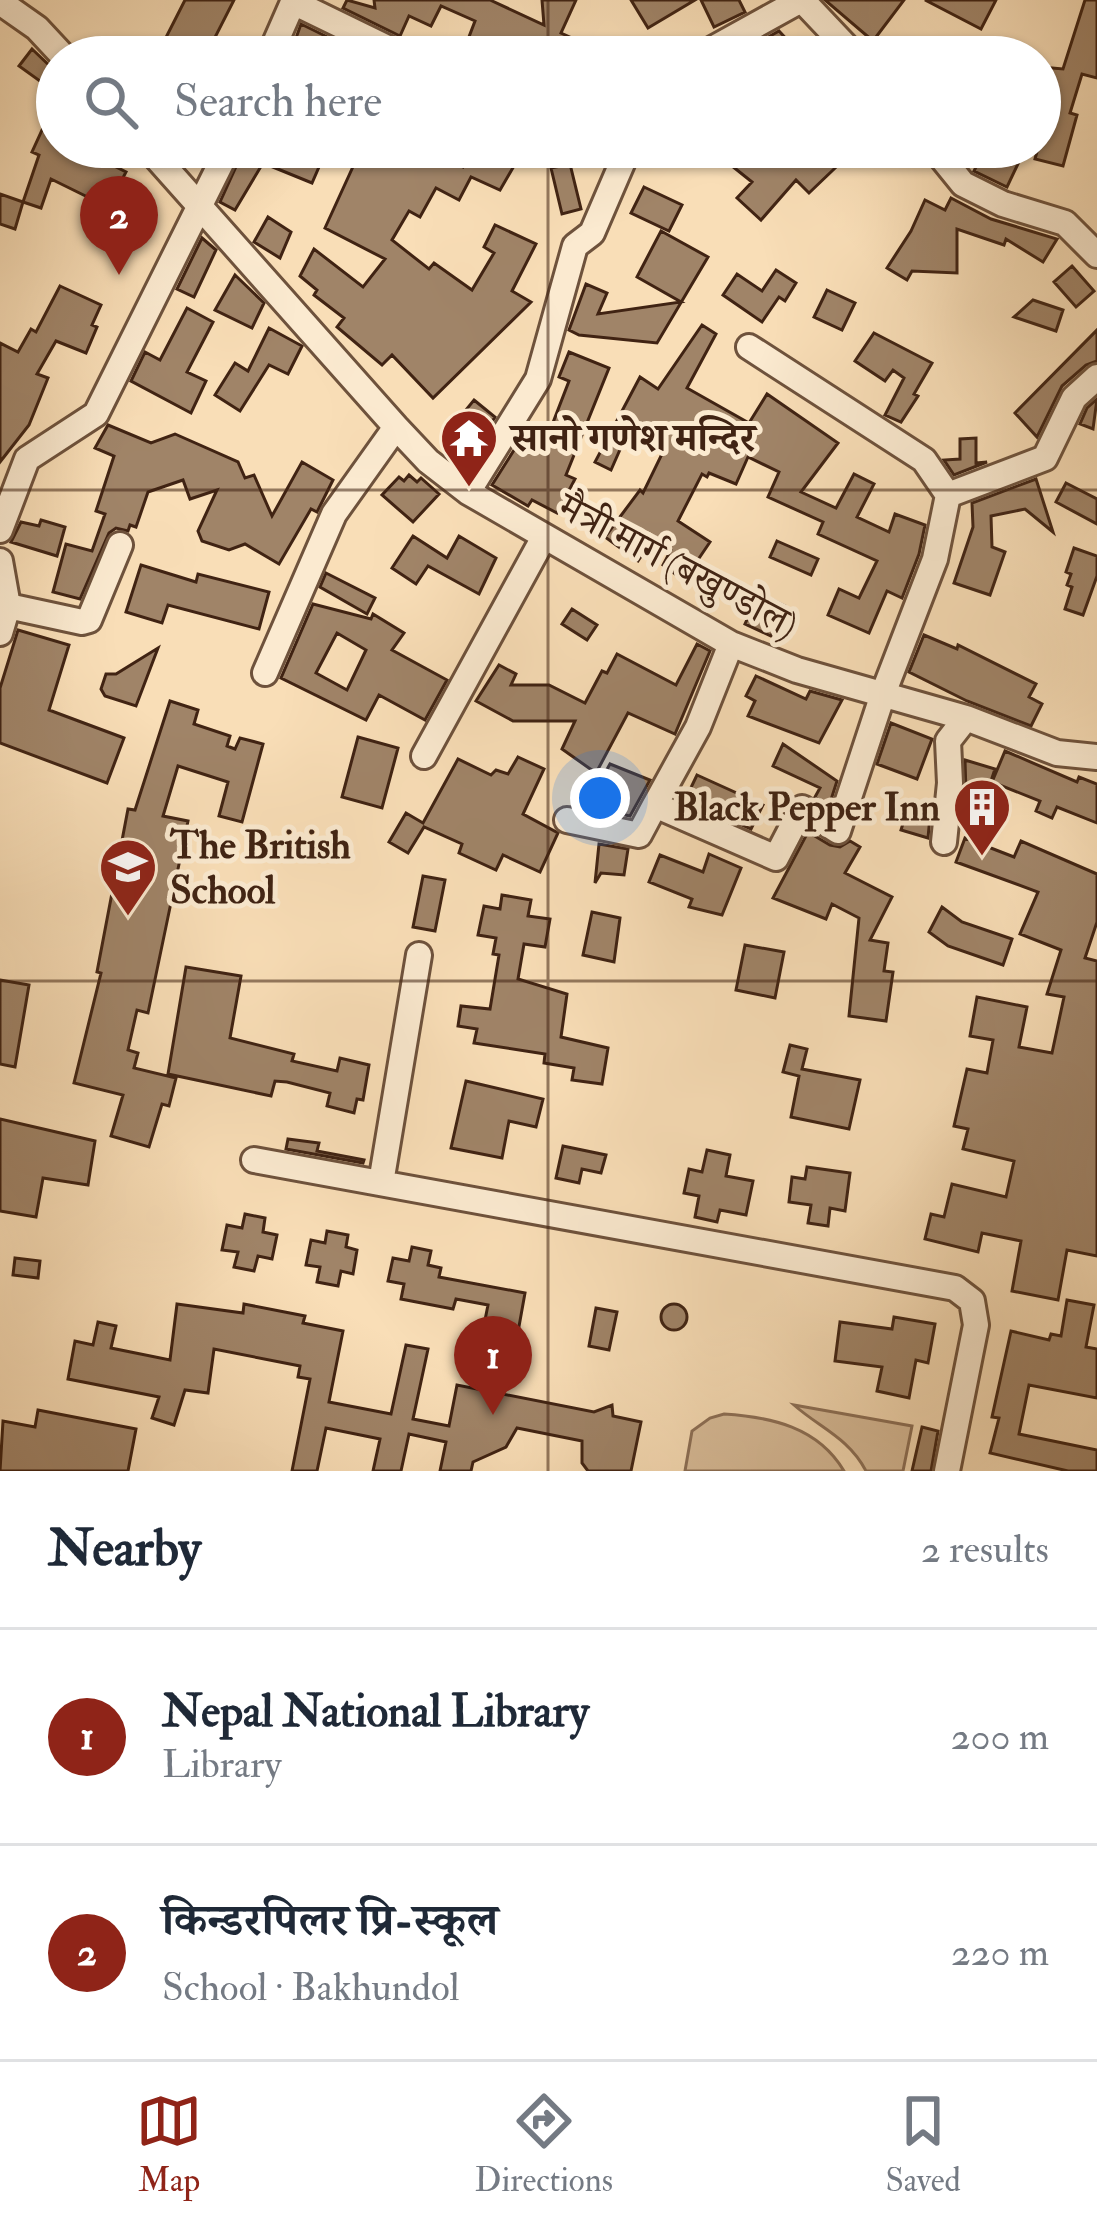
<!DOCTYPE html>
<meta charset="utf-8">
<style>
:root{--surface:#fff;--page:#f2f2f3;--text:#1f2937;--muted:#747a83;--line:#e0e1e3;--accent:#8f2418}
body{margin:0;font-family:"IM FELL Double Pica","Noto Serif Devanagari",serif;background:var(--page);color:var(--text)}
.you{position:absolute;left:600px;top:798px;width:42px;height:42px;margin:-30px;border:9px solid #fff;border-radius:50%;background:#1a73e8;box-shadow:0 0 0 18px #1a73e833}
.badge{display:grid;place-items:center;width:78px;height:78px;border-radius:50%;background:var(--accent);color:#fff;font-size:39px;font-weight:700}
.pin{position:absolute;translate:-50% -99px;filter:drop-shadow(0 3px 6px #0008)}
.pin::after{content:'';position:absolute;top:63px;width:42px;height:36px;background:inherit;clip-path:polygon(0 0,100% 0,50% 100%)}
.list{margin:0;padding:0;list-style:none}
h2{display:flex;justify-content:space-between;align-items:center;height:156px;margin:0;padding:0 48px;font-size:51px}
h2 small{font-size:39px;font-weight:400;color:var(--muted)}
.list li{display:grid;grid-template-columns:78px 1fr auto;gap:36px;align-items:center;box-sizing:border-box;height:216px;padding:0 48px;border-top:3px solid var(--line)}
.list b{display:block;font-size:45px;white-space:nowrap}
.list p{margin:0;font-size:39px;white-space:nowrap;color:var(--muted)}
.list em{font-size:39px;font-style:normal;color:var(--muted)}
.icon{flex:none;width:66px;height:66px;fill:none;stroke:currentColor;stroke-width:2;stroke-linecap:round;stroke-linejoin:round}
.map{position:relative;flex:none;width:1097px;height:1471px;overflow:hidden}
.search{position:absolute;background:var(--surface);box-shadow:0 3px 9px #0004;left:36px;right:36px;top:36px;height:132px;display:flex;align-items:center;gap:30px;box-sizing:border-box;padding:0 42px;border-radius:66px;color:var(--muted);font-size:45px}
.sheet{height:588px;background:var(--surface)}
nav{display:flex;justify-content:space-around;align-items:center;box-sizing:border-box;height:168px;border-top:3px solid var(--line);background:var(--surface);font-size:33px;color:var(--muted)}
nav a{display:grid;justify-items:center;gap:6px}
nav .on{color:var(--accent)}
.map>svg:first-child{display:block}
.green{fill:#dabe9b;stroke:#8d7057;stroke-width:3}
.building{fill:#a08468;stroke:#402313;stroke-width:3;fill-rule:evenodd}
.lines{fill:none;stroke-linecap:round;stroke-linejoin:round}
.minor-casing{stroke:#6e523c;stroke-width:30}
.minor{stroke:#fbead0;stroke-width:24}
.grid{fill:none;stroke:#402313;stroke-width:3;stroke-opacity:0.55}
.labels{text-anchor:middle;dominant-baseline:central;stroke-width:10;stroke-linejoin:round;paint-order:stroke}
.poi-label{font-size:39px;font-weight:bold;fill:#402313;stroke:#fbead0;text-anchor:start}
.street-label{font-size:39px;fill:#402313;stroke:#fbead0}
</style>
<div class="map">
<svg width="1097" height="1471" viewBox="0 0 1097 1471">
<rect width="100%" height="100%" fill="#f9deb7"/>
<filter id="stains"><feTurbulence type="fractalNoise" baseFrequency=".00167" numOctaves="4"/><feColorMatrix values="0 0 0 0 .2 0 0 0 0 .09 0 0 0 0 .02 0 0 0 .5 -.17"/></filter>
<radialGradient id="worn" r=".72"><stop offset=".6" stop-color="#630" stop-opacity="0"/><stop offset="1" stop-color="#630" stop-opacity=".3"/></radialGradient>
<path class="green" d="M 794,1405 L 912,1426 L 903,1471 L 866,1471 C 849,1438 820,1428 794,1405 Z
M 724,1414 C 771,1417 818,1427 844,1471 L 685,1471 L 692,1431 L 710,1418 Z"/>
<path class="building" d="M 185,0 L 234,0 L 205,57 L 156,57 Z
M 347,0 L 375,8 L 374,0 L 490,0 L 544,25 L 542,0 L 576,0 L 561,33 L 614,57 L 482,57 L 464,50 L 475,21 L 441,6 L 431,26 L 409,16 L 400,36 L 343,8 Z
M 631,0 L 695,0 L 648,28 Z
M 701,0 L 739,0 L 745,12 L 714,27 Z
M 825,0 L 904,0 L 873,41 Z
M 925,0 L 996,0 L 981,29 Z
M 1085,0 L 1097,0 L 1097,78 L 1082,74 L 1070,113 L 1077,115 L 1063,166 L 1035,159 L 1055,85 L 1040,83 L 1040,67 L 1063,69 Z
M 301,24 L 368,57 L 350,57 L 296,38 Z
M 779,31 L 792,45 L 779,57 L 758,57 L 749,48 Z
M 32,49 L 54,70 L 44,84 L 19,66 Z
M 54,111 L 57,111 L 57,147 L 76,147 L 126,172 L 108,207 L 51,179 L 41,208 L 23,202 L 39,155 L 32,152 L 43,128 L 48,130 Z
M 245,147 L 291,147 L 322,160 L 312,183 L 263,163 L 235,210 L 220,202 Z
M 362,147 L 372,147 L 394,159 L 400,147 L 424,147 L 463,167 L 473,147 L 525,147 L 500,190 L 471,177 L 459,200 L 436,188 L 420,217 L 409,211 L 392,240 L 429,269 L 434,263 L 472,290 L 494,253 L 484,247 L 495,225 L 536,244 L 512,291 L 531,302 L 433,398 L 392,355 L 382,365 L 337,327 L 344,318 L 314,295 L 317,290 L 300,276 L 314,249 L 363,287 L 385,259 L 325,228 Z
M 739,147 L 857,147 L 809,193 L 796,180 L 761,220 L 737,198 L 752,182 L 727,162 Z
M 993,147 L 1026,147 L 1007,187 L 974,171 L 982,155 L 987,157 Z
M 570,164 L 581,209 L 562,214 L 551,168 Z
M 644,187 L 682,205 L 669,231 L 631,213 Z
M 0,194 L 23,202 L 15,229 L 0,224 Z
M 951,198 L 991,219 L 1057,239 L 1043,262 L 1006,239 L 1004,245 L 957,229 L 957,273 L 912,271 L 907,280 L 887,268 L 911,231 L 925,200 L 945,210 Z
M 268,217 L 291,232 L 280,258 L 254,242 Z
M 661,231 L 708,257 L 657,343 L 579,335 L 569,330 L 586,284 L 607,293 L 598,314 L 681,302 L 637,277 Z
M 202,238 L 216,250 L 194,297 L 177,289 Z
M 1072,266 L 1094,291 L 1076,307 L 1054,282 Z
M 776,270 L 796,283 L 785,301 L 779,297 L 762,322 L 723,295 L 737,274 L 762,291 Z
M 235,275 L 264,303 L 252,328 L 215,310 Z
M 60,286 L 101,305 L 92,325 L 97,327 L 86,353 L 56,341 L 37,374 L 48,378 L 29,425 L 0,462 L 0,343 L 18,352 L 31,329 L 36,332 Z
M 827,290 L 855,303 L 842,330 L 814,317 Z
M 1033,300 L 1063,310 L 1056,331 L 1014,317 Z
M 187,308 L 213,322 L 187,372 L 206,381 L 191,413 L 131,381 L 145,352 L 160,360 Z
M 702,325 L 716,334 L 687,388 L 749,423 L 767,394 L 838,443 L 801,492 L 836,508 L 854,474 L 874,484 L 857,517 L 889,532 L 895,514 L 925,525 L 919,554 L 902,598 L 887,591 L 869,633 L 828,615 L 839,589 L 859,598 L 877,561 L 818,534 L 823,522 L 768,497 L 779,472 L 748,457 L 736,484 L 709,473 L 707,477 L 702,474 L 678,521 L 710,542 L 691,570 L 684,566 L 678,576 L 663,565 L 671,550 L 653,539 L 638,561 L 605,537 L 640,490 L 643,493 L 662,454 L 626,436 L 611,470 L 595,462 L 640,377 L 658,389 Z
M 269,328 L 302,346 L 288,374 L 269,365 L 240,411 L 215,395 L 235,363 L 248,371 Z
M 1097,330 L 1097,361 L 1086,365 L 1062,386 L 1037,437 L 1015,413 Z
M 874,333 L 932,363 L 914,394 L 918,396 L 901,422 L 885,415 L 904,378 L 893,370 L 885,381 L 855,361 Z
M 569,352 L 609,368 L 566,475 L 575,479 L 557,513 L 532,500 L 528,506 L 492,485 L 521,439 L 542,451 L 569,381 L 559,377 Z
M 1097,399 L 1093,429 L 1080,424 L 1087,408 Z
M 474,400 L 495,417 L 469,459 L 443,438 Z
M 108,425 L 151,443 L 175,434 L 238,462 L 245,478 L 254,475 L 272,516 L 302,462 L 333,480 L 317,512 L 311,509 L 279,564 L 245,544 L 229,550 L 202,541 L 198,531 L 217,490 L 190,499 L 183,480 L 148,492 L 136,527 L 130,525 L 128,531 L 116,528 L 109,533 L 80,599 L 53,592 L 66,544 L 92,551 L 105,514 L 96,511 L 114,456 L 95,448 Z
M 976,438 L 976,463 L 987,462 L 954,475 L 944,460 L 960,459 L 960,439 Z
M 409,475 L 417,482 L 421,478 L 439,494 L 413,522 L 382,495 L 399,477 L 404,481 Z
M 1036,479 L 1053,532 L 1025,509 L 991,516 L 992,547 L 1005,552 L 990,595 L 954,583 L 973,527 L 972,503 Z
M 1066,483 L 1097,499 L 1097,524 L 1056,502 Z
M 41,520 L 65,527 L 57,556 L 11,542 L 21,522 L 39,526 Z
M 413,536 L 447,558 L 459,536 L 496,558 L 479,594 L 428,566 L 416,584 L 392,568 Z
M 777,541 L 818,559 L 811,575 L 770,557 Z
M 1074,548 L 1097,556 L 1097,576 L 1083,615 L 1065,609 L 1072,587 L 1067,585 L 1071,574 L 1066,572 Z
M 141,565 L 196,582 L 198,574 L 269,592 L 259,629 L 168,605 L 162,623 L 126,612 Z
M 326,573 L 375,598 L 367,614 L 320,587 Z
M 759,593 L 785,606 L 771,636 L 745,624 Z
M 313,604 L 371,619 L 373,614 L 404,633 L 392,650 L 447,680 L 425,720 L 379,695 L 366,720 L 281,678 ZM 337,633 L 366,650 L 347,690 L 316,673 Z
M 572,609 L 597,625 L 587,640 L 562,624 Z
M 18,630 L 69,645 L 49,710 L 124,738 L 107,783 L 0,743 L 0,688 Z
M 924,635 L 957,649 L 958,645 L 1036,684 L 1029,697 L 1042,704 L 1031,726 L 967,701 L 909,672 Z
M 697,644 L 710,651 L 675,734 L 628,713 L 596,773 L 562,749 L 575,721 L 513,721 L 476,701 L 499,665 L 516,674 L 511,685 L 549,685 L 585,703 L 602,671 L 607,673 L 617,654 L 676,685 Z
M 158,648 L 136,706 L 105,696 L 101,689 L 106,674 L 116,674 Z
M 756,676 L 806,699 L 810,691 L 842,700 L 819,743 L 748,716 L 755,701 L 746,696 Z
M 170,701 L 198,710 L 194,724 L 230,736 L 227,746 L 235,749 L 240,738 L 263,744 L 242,822 L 219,816 L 228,782 L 178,766 L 163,816 L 188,821 L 148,1013 L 137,1010 L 128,1050 L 138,1053 L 134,1068 L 176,1078 L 169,1106 L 162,1104 L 149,1147 L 111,1136 L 123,1095 L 74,1083 L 101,973 L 97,972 L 128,809 L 135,810 Z
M 891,723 L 932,739 L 917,779 L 877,764 Z
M 358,737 L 398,748 L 382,808 L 342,797 Z
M 783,744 L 837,781 L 829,806 L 815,797 L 820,788 L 773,766 Z
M 1005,751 L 1077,782 L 1079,777 L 1097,784 L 1097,823 L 1057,807 L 1052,818 L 1036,811 L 1040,801 L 992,782 Z
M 518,757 L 544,769 L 523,814 L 558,833 L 540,872 L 503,855 L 496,870 L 459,853 L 462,844 L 424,827 L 408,853 L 389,842 L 406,813 L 423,823 L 458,759 L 491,775 L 496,770 L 508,774 Z
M 965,760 L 995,769 L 985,799 L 966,793 Z
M 610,764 L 650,780 L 630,816 L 586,807 Z
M 697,775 L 763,805 L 751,829 L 685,800 Z
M 910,800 L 931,806 L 928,838 L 901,830 Z
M 808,832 L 830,845 L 840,847 L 850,841 L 860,847 L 845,873 L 892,897 L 870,940 L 888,943 L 884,971 L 893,972 L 886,1021 L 849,1016 L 859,918 L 832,904 L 826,919 L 773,898 Z
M 965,838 L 1014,857 L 1021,841 L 1097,874 L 1097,922 L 1085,958 L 1097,961 L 1097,1256 L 1067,1250 L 1058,1300 L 1012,1291 L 1021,1241 L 982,1233 L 978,1252 L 925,1239 L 931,1214 L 944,1217 L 952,1184 L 1006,1197 L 1014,1161 L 963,1149 L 968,1129 L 954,1126 L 967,1069 L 987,1073 L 993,1040 L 970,1036 L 977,997 L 1027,1007 L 1019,1047 L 1052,1053 L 1064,997 L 1047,994 L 1061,950 L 1020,934 L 1038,892 L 956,862 Z
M 599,844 L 628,849 L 624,875 L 601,873 L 595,883 Z
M 709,854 L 741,868 L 722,915 L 689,907 L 692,899 L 649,882 L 660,855 L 703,872 Z
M 423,876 L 445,880 L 435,931 L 413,927 Z
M 502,895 L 531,900 L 528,916 L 550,919 L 545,947 L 524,944 L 518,979 L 567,994 L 561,1037 L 608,1048 L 602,1084 L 572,1080 L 574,1068 L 544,1063 L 545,1054 L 474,1043 L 477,1029 L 458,1026 L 461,1006 L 490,1009 L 499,955 L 493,954 L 496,938 L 478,935 L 484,906 L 500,909 Z
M 942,907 L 962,922 L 1012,939 L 1003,965 L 948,946 L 929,932 Z
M 592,912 L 620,918 L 614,962 L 583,955 Z
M 745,945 L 784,952 L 775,998 L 736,990 Z
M 186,967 L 241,976 L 230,1038 L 294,1054 L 292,1061 L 337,1071 L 340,1058 L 369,1065 L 363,1100 L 357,1099 L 354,1113 L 327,1106 L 330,1093 L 287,1082 L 275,1081 L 271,1096 L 168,1074 Z
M 0,980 L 29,985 L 15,1067 L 0,1064 Z
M 790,1045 L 807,1049 L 802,1069 L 860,1080 L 849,1129 L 791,1117 L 799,1076 L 783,1072 Z
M 466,1081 L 543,1099 L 536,1127 L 509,1121 L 502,1158 L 451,1148 Z
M 0,1119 L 95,1141 L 88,1185 L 43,1178 L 36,1217 L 0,1211 Z
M 288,1139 L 319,1143 L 317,1151 L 364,1160 L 363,1163 L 286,1149 Z
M 563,1146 L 606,1155 L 601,1173 L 582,1169 L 579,1183 L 556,1178 Z
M 707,1150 L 730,1155 L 726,1176 L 753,1181 L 746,1215 L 720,1210 L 717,1222 L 695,1217 L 699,1196 L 684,1193 L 689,1169 L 702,1172 Z
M 807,1167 L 850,1173 L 845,1211 L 830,1208 L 828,1226 L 808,1223 L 811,1205 L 789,1202 L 792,1177 L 805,1179 Z
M 245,1214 L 265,1218 L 263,1232 L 277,1235 L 272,1259 L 258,1256 L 254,1271 L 234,1267 L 238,1252 L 222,1250 L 227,1225 L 242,1228 Z
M 327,1231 L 348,1235 L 346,1247 L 357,1250 L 353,1274 L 341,1271 L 338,1286 L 317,1282 L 320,1267 L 306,1265 L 311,1240 L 325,1243 Z
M 412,1247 L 431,1251 L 428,1265 L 441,1268 L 439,1277 L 525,1293 L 518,1332 L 484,1325 L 488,1305 L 456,1299 L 453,1309 L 401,1299 L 404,1284 L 388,1281 L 393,1258 L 409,1261 Z
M 15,1258 L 40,1261 L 38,1278 L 13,1275 Z
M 1067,1300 L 1094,1305 L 1086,1347 L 1097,1349 L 1097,1398 L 1029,1385 L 1019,1434 L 1097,1450 L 1097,1471 L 1068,1471 L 990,1453 L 999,1418 L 992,1417 L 1011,1331 L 1049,1340 L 1051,1334 L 1061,1336 Z
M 177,1304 L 243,1313 L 244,1304 L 305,1316 L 303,1323 L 343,1331 L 329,1402 L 391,1414 L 406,1345 L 428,1349 L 413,1419 L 449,1426 L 457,1385 L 594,1412 L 612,1405 L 613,1416 L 641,1422 L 631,1471 L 588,1471 L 582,1463 L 582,1441 L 517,1428 L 506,1447 L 473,1462 L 471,1471 L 440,1471 L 446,1442 L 409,1434 L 401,1471 L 373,1471 L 380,1439 L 326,1428 L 317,1471 L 292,1471 L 310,1379 L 298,1377 L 300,1366 L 214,1349 L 208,1393 L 185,1390 L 174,1425 L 152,1418 L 159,1397 L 68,1379 L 75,1341 L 93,1345 L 98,1322 L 116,1326 L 111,1348 L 170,1360 Z
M661 1317a13 13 0 1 1 26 0a13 13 0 1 1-26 0Z
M 596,1308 L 617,1312 L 609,1350 L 589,1346 Z
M 894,1317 L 935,1324 L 928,1363 L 916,1360 L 909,1398 L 877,1391 L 882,1367 L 835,1361 L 840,1322 L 892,1329 Z
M 38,1410 L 136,1429 L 128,1471 L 0,1471 L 3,1421 L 35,1427 Z
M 922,1427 L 938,1431 L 931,1471 L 912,1471 Z"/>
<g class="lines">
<defs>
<path id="minor" d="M 802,0 L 856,57
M 0,2 L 37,28 L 64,57
M 293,2 L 406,57
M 269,57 L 294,0
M 698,57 L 801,0
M 147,147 L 396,427 L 428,461 L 468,492 L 731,644 L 797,670 L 966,718 L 1057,753 L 1097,757
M 933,147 L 963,184 L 1003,204 L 1065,223 L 1097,255
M 468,492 L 538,379 L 575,246 L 592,233 L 629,147
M 948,495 L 1045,458 L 1074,398 L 1097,377
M 0,530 L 27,459 L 96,414 L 229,147
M 0,561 L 8,606 L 0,633
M 8,606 L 82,622 L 89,620 L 120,545
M 265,673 L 334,514 L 396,427
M 424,756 L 544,537
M 655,805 L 698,727 L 731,644
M 567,820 L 639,835 L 655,805 L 776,858 L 802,808 L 838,831 L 883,694 L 935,559 L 948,495 L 924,460 L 749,347
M 944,842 L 950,783 L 948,741 L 966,718
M 254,1160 L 955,1288 L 972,1301 L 976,1325 L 947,1471
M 381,1183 L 419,955"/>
</defs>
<use href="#minor" class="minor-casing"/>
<use href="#minor" class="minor"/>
</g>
<path class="grid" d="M 548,0 L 548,57M 548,147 L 548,1471M 0,490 L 1097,490M 0,981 L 1097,981"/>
<defs>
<symbol id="temple-pin" viewBox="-11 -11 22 30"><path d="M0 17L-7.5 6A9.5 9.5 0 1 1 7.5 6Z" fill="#8f2418" stroke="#fbead0"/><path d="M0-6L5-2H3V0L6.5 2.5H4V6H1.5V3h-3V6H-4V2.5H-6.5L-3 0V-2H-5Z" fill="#fff"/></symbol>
<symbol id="building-pin" viewBox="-11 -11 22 30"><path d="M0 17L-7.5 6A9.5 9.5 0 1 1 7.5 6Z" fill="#8f2418" stroke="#fbead0"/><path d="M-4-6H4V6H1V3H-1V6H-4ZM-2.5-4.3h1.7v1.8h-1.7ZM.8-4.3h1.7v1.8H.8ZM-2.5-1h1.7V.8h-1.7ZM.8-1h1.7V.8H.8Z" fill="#fff"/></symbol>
<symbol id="school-pin" viewBox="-11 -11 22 30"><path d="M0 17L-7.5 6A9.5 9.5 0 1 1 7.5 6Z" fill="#8f2418" stroke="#fbead0"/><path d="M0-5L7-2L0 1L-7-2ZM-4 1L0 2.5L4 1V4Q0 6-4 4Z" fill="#fff"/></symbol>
</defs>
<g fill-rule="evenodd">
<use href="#temple-pin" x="436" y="405" width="66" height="90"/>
<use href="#building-pin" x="949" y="774" width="66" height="90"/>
<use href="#school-pin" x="95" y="834" width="66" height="90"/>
</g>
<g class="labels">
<g class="poi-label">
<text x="511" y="438">सानो गणेश मन्दिर</text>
<text x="940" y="807" text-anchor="end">Black Pepper Inn</text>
<text x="170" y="845">The British<tspan x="170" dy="45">School</tspan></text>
</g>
<g class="street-label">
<text transform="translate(678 566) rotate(28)">मैत्री मार्ग (बखुण्डोल)</text>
</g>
</g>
<rect width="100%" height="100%" filter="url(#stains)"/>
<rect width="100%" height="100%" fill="url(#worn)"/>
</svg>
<div class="you"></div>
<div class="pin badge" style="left:493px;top:1415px">1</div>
<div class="pin badge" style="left:119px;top:275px">2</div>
<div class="search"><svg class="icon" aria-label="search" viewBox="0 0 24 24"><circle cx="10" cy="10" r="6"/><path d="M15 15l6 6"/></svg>Search here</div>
</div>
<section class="sheet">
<h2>Nearby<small>2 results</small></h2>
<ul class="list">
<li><span class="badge">1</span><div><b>Nepal National Library</b><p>Library</p></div><em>200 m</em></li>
<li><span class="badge">2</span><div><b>किन्डरपिलर प्रि-स्कूल</b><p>School · Bakhundol</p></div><em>220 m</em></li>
</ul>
</section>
<nav>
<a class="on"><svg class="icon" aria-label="map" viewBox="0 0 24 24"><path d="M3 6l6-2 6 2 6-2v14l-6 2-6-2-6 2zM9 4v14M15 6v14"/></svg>Map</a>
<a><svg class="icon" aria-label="directions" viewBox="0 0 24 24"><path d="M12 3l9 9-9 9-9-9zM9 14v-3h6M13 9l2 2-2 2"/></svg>Directions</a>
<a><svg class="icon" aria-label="saved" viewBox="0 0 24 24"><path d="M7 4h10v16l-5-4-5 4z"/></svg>Saved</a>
</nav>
